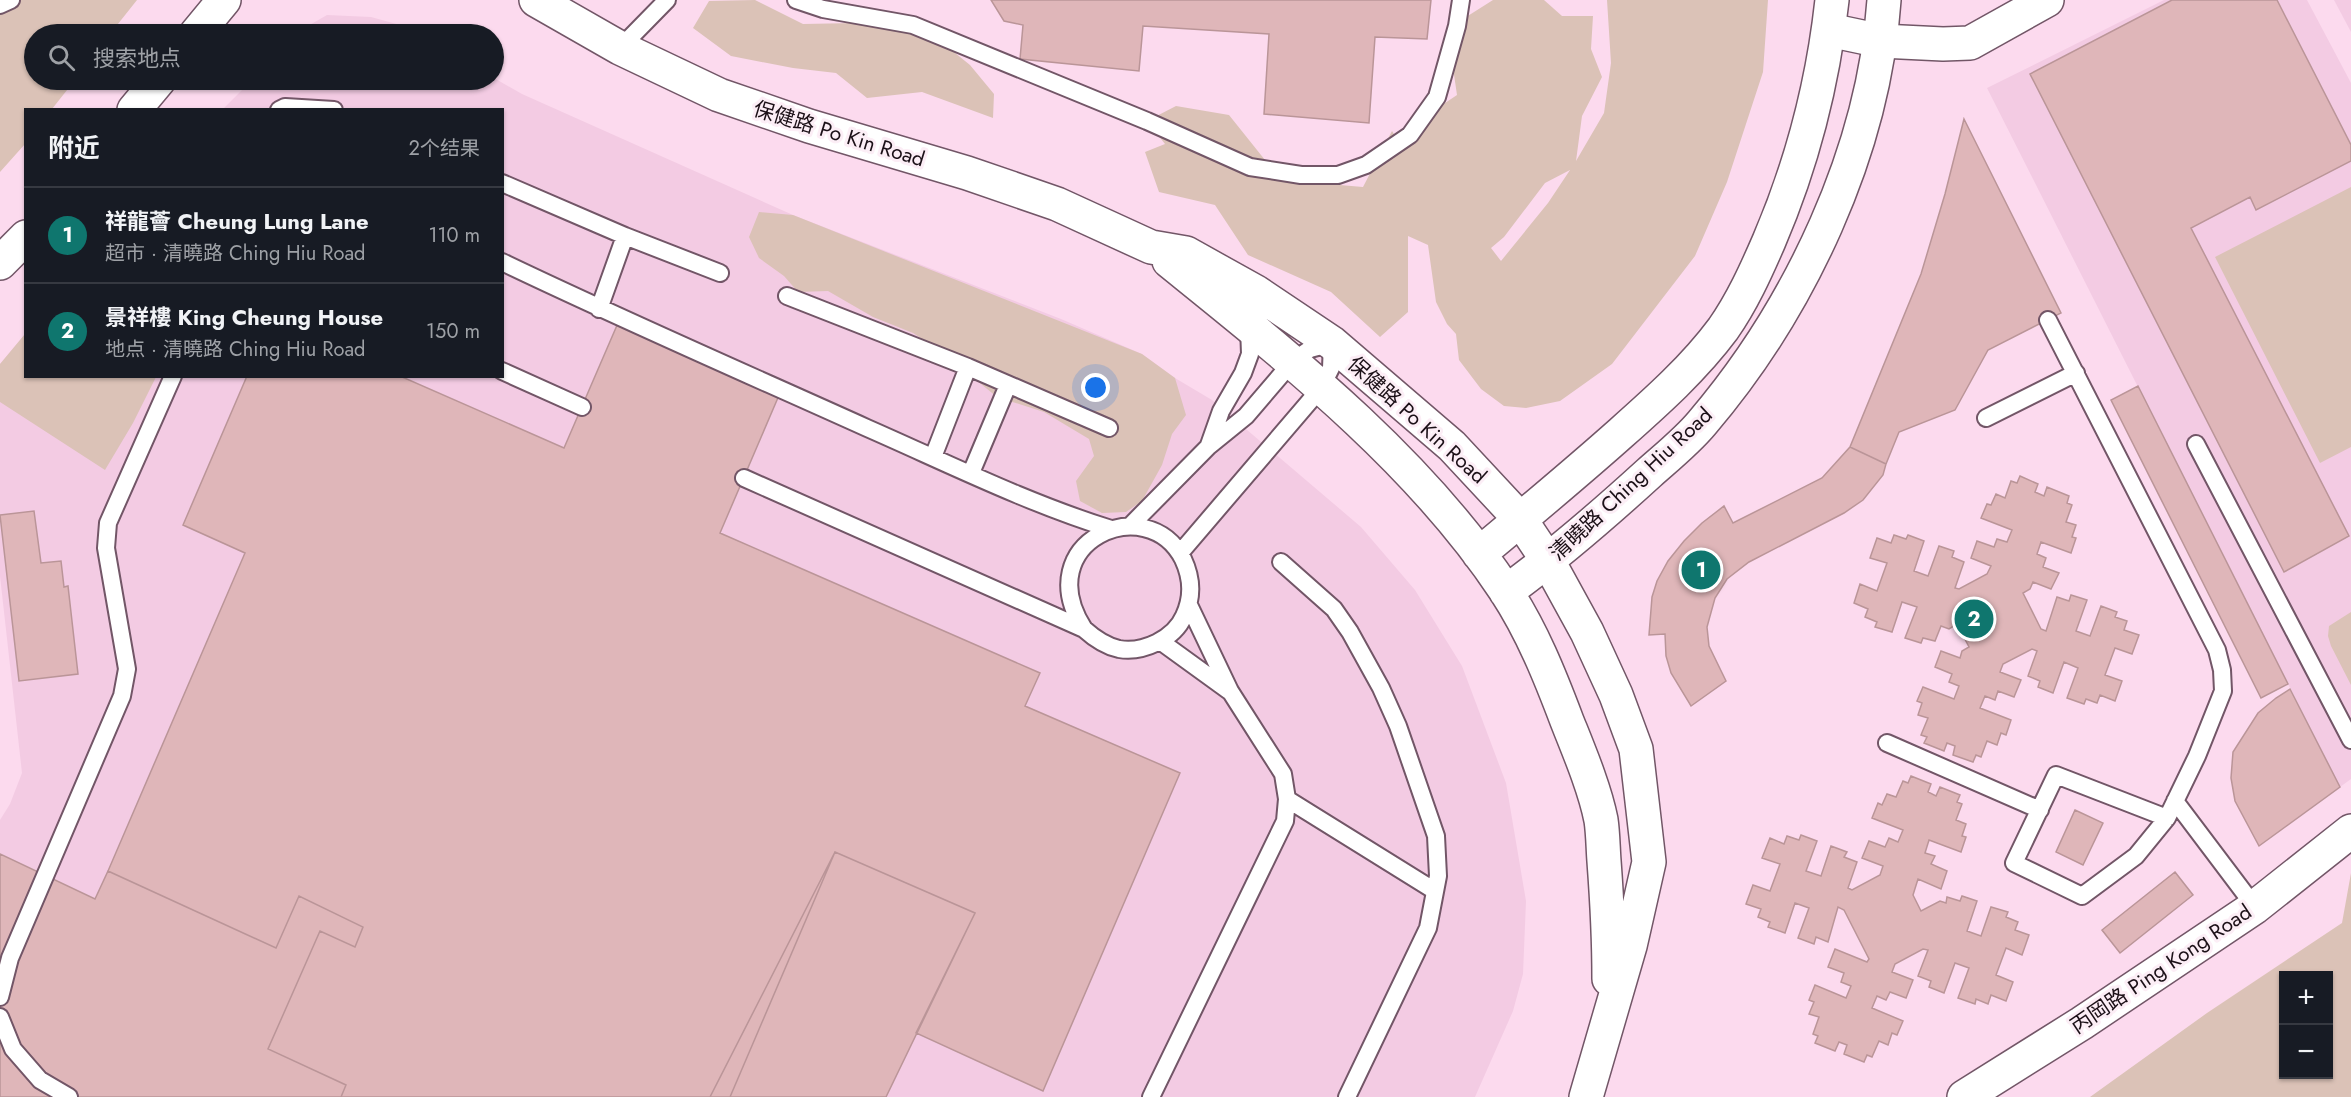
<!DOCTYPE html>
<html lang="zh">
<meta charset="utf-8">
<style>
:root{--surface:#171b24;--page:#242831;--text:#f1f3f6;--muted:#9ea1a6;--line:#363941;--accent:#0f766e}
body{margin:0;font-family:Jost,"Noto Sans SC",sans-serif;background:var(--page);color:var(--text)}
.controls{position:absolute;right:18px;bottom:18px;display:grid;overflow:hidden;border-radius:0px;box-shadow:0 2px 4px #0004}
.controls button{width:54px;height:54px;display:grid;place-items:center;padding:0;border:0;border-bottom:2px solid var(--line);background:var(--surface);color:var(--text);font:30px sans-serif}
.you{position:absolute;left:1096px;top:388px;width:21px;height:21px;margin:-15px;border:4px solid #fff;border-radius:50%;background:#1a73e8;box-shadow:0 0 0 9px #1a73e833}
.badge{display:grid;place-items:center;width:39px;height:39px;border-radius:50%;background:var(--accent);color:#fff;font-size:20px;font-weight:700}
.pin{position:absolute;translate:-50% -50%;border:3px solid #fff;box-shadow:0 2px 6px #0006}
.list{margin:0;padding:0;list-style:none}
h2{display:flex;justify-content:space-between;align-items:center;height:78px;margin:0;padding:0 24px;font-size:26px}
h2 small{font-size:20px;font-weight:400;color:var(--muted)}
.list li{display:grid;grid-template-columns:39px 1fr auto;gap:18px;align-items:center;box-sizing:border-box;height:96px;padding:0 24px;border-top:2px solid var(--line)}
.list b{display:block;font-size:22px;white-space:nowrap}
.list p{margin:0;font-size:20px;white-space:nowrap;color:var(--muted)}
.list em{font-size:20px;font-style:normal;color:var(--muted)}
.icon{flex:none;width:33px;height:33px;fill:none;stroke:currentColor;stroke-width:2;stroke-linecap:round;stroke-linejoin:round}
.map{position:relative;flex:none;width:2351px;height:1097px;overflow:hidden}
.search{position:absolute;background:var(--surface);box-shadow:0 2px 4px #0004;left:24px;top:24px;width:480px;height:66px;display:flex;align-items:center;gap:15px;box-sizing:border-box;padding:0 21px;border-radius:33px;color:var(--muted);font-size:22px}
.panel{position:absolute;background:var(--surface);box-shadow:0 2px 4px #0004;left:24px;top:108px;width:480px;height:270px;border-radius:0px}
.map>svg:first-child{display:block}
.built{fill:#f3cbe3}
.green{fill:#dbc2b7;fill-rule:evenodd}
.building{fill:#dfb6b9;stroke:#ba9598;stroke-width:1.5}
.lines{fill:none;stroke-linecap:round;stroke-linejoin:round}
.service-casing{stroke:#725667;stroke-width:20}
.minor-casing{stroke:#725667;stroke-width:36}
.tertiary-casing{stroke:#725667;stroke-width:36}
.service{stroke:#fff;stroke-width:16}
.minor{stroke:#fff;stroke-width:33}
.tertiary{stroke:#fff;stroke-width:33}
.labels{text-anchor:middle;dominant-baseline:central;stroke-width:6;stroke-linejoin:round;paint-order:stroke}
.street-label{font-size:21px;fill:#1b1017;stroke:#fceef6}
</style>
<div class="map">
<svg width="2351" height="1097" viewBox="0 0 2351 1097">
<rect width="100%" height="100%" fill="#fcdaee"/>
<path class="built" d="M 2164,0 L 2307,0 L 2351,83 L 2351,779 L 2340,787 L 1987,88 Z
M 2334,0 L 2351,0 L 2351,32 Z
M 327,15 L 371,17 L 400,25 L 416,34 L 294,34 Z
M 494,78 L 522,94 L 793,215 L 1061,319 L 1142,354 L 1175,378 L 1212,400 L 1361,527 L 1415,590 L 1462,666 L 1506,783 L 1526,901 L 1523,974 L 1513,1011 L 1475,1097 L 15,1097 L 0,1090 L 0,820 L 10,804 L 22,773 L 0,576 L 0,364 L 25,334 L 26,376 L 502,376 L 502,110 L 223,109 L 252,80 Z"/>
<path class="green" d="M 0,0 L 137,0 L 110,34 L 34,34 L 34,80 L 75,80 L 52,109 L 26,110 L 25,144 L 0,172 Z
M 755,0 L 803,24 L 855,23 L 929,32 L 970,65 L 994,94 L 993,118 L 922,92 L 867,98 L 836,73 L 793,68 L 731,56 L 693,28 L 709,1 Z
M 1493,0 L 1544,0 L 1562,16 L 1593,16 L 1591,49 L 1602,77 L 1582,116 L 1576,161 L 1604,113 L 1611,63 L 1607,0 L 1768,0 L 1763,72 L 1727,182 L 1695,256 L 1612,364 L 1560,401 L 1526,408 L 1504,406 L 1481,389 L 1459,360 L 1456,334 L 1447,324 L 1436,302 L 1428,245 L 1408,236 L 1408,312 L 1380,337 L 1331,292 L 1248,255 L 1215,205 L 1159,192 L 1145,152 L 1165,144 L 1147,121 L 1176,106 L 1229,115 L 1281,180 L 1363,187 L 1392,131 L 1396,137 L 1422,106 L 1442,105 L 1457,95 L 1452,61 L 1463,19 ZM 1570,170 L 1548,203 L 1501,261 L 1491,248 L 1504,237 L 1545,183 Z
M 2351,187 L 2351,447 L 2320,463 L 2215,257 Z
M 759,212 L 793,215 L 1142,354 L 1175,378 L 1186,415 L 1172,434 L 1162,465 L 1142,501 L 1126,512 L 1102,513 L 1080,501 L 1076,481 L 1094,456 L 1089,439 L 1044,412 L 997,397 L 938,349 L 913,333 L 873,317 L 828,291 L 798,292 L 784,276 L 759,258 L 749,237 Z
M 25,334 L 26,376 L 156,377 L 133,423 L 105,470 L 0,402 L 0,364 Z
M 2351,612 L 2351,685 L 2331,646 L 2328,636 L 2329,626 Z
M 2351,873 L 2351,1097 L 2090,1097 L 2207,1013 L 2342,923 ZM 2284,976 L 2328,976 L 2328,1074 L 2284,1074 Z"/>
<path class="building" d="M 991,0 L 1431,0 L 1427,39 L 1375,37 L 1369,123 L 1264,114 L 1269,34 L 1143,26 L 1139,71 L 1020,59 L 1023,25 L 1004,21 Z
M 2172,0 L 2277,0 L 2351,145 L 2351,161 L 2256,210 L 2250,197 L 2191,228 L 2349,536 L 2284,572 L 2030,74 Z
M 1964,119 L 2061,313 L 1988,350 L 1955,410 L 1899,432 L 1886,464 L 1850,447 L 1921,274 L 1945,194 Z
M 618,323 L 780,393 L 720,533 L 1040,673 L 1025,706 L 1180,773 L 1043,1091 L 916,1033 L 975,913 L 835,852 L 730,1097 L 341,1097 L 346,1085 L 268,1049 L 320,931 L 355,947 L 363,927 L 299,896 L 276,948 L 108,871 L 245,553 L 183,525 L 247,376 L 400,376 L 564,448 Z
M 2138,386 L 2288,684 L 2261,698 L 2111,400 Z
M 1850,447 L 1886,464 L 1883,475 L 1863,500 L 1844,513 L 1749,562 L 1727,579 L 1715,598 L 1707,627 L 1709,646 L 1726,681 L 1691,706 L 1671,673 L 1666,656 L 1665,634 L 1649,635 L 1652,597 L 1657,581 L 1668,561 L 1684,541 L 1702,523 L 1724,506 L 1733,523 L 1822,478 Z
M 2020,476 L 2038,484 L 2035,492 L 2044,496 L 2047,487 L 2069,496 L 2067,503 L 2072,505 L 2066,522 L 2076,525 L 2072,537 L 2076,538 L 2071,553 L 2041,542 L 2037,554 L 2046,558 L 2043,567 L 2059,573 L 2051,589 L 2033,582 L 2030,589 L 2023,593 L 2041,629 L 2046,631 L 2057,597 L 2069,601 L 2071,595 L 2087,600 L 2076,631 L 2090,636 L 2101,606 L 2117,612 L 2115,617 L 2127,621 L 2124,630 L 2139,635 L 2132,654 L 2115,648 L 2105,675 L 2122,681 L 2115,701 L 2100,695 L 2097,703 L 2086,699 L 2084,704 L 2067,698 L 2078,668 L 2064,662 L 2053,693 L 2038,687 L 2040,681 L 2028,676 L 2037,651 L 2032,649 L 2003,664 L 2000,672 L 2021,680 L 2014,697 L 1998,691 L 1995,700 L 1985,696 L 1980,708 L 2011,720 L 2006,735 L 2001,733 L 1997,745 L 1987,741 L 1981,757 L 1976,755 L 1973,762 L 1953,755 L 1955,746 L 1947,743 L 1944,751 L 1924,743 L 1927,737 L 1921,735 L 1928,718 L 1918,715 L 1922,703 L 1917,701 L 1923,687 L 1954,699 L 1959,686 L 1949,682 L 1952,674 L 1935,667 L 1941,651 L 1960,658 L 1962,651 L 1969,647 L 1957,624 L 1949,629 L 1941,626 L 1935,641 L 1923,638 L 1921,643 L 1905,638 L 1917,607 L 1902,602 L 1892,632 L 1875,627 L 1877,622 L 1865,617 L 1868,609 L 1854,603 L 1860,584 L 1877,591 L 1887,563 L 1870,558 L 1877,538 L 1891,543 L 1894,535 L 1906,539 L 1908,535 L 1924,541 L 1914,571 L 1928,576 L 1939,546 L 1954,551 L 1952,557 L 1964,562 L 1955,588 L 1959,589 L 1987,574 L 1991,566 L 1971,558 L 1977,541 L 1994,547 L 1997,539 L 2007,542 L 2012,530 L 1981,518 L 1987,504 L 1991,505 L 1996,494 L 2005,498 L 2011,481 L 2017,483 Z
M 34,511 L 41,563 L 61,561 L 64,587 L 68,586 L 78,674 L 19,681 L 0,515 Z
M 2290,689 L 2340,787 L 2259,846 L 2235,801 L 2231,778 L 2233,752 L 2258,713 L 2276,698 Z
M 1911,776 L 1931,784 L 1928,792 L 1936,796 L 1940,787 L 1960,795 L 1957,802 L 1962,804 L 1956,820 L 1966,824 L 1962,836 L 1966,837 L 1961,852 L 1929,840 L 1925,853 L 1935,856 L 1931,864 L 1947,871 L 1941,889 L 1918,879 L 1913,895 L 1921,911 L 1940,901 L 1946,903 L 1947,897 L 1960,901 L 1962,896 L 1977,901 L 1967,931 L 1981,936 L 1991,907 L 2008,912 L 2006,917 L 2018,922 L 2015,930 L 2029,935 L 2022,955 L 2006,948 L 1996,975 L 2013,982 L 2006,1001 L 1991,995 L 1988,1004 L 1976,999 L 1975,1004 L 1958,998 L 1969,968 L 1955,963 L 1944,993 L 1929,987 L 1931,981 L 1918,976 L 1928,950 L 1923,949 L 1895,964 L 1892,972 L 1913,980 L 1906,998 L 1890,992 L 1886,1000 L 1877,996 L 1872,1008 L 1903,1021 L 1897,1035 L 1892,1033 L 1888,1045 L 1879,1041 L 1872,1057 L 1867,1055 L 1864,1062 L 1844,1054 L 1847,1045 L 1839,1042 L 1835,1051 L 1815,1043 L 1818,1036 L 1813,1034 L 1819,1017 L 1809,1014 L 1814,1002 L 1809,1000 L 1815,985 L 1846,998 L 1851,986 L 1841,982 L 1844,973 L 1828,967 L 1835,949 L 1867,962 L 1869,959 L 1844,910 L 1838,907 L 1828,942 L 1816,937 L 1814,944 L 1798,938 L 1809,908 L 1795,903 L 1785,933 L 1768,927 L 1770,922 L 1758,917 L 1761,909 L 1746,904 L 1753,885 L 1770,891 L 1780,864 L 1762,858 L 1770,838 L 1784,844 L 1787,836 L 1799,840 L 1801,835 L 1817,841 L 1806,871 L 1821,876 L 1831,846 L 1847,852 L 1844,857 L 1857,862 L 1848,888 L 1852,890 L 1880,875 L 1883,866 L 1862,858 L 1869,841 L 1885,847 L 1889,838 L 1898,842 L 1903,830 L 1872,818 L 1878,803 L 1882,805 L 1887,794 L 1896,797 L 1903,781 L 1908,783 Z
M 2075,810 L 2103,823 L 2083,865 L 2056,852 Z
M 835,852 L 975,913 L 886,1097 L 710,1097 Z
M 0,854 L 95,899 L 108,871 L 276,948 L 299,896 L 363,927 L 355,947 L 320,931 L 268,1049 L 346,1085 L 341,1097 L 0,1097 Z
M 2175,872 L 2193,895 L 2120,953 L 2102,930 Z"/>
<g class="lines">
<defs>
<path id="service" d="M 796,0 L 823,9 L 913,25 L 1147,121 L 1250,167 L 1301,175 L 1338,175 L 1366,165 L 1410,135 L 1437,97 L 1457,26 L 1461,0
M 0,5 L 11,0
M 620,48 L 667,0
M 279,110 L 285,107 L 334,110
M 502,183 L 625,236 L 720,273
M 502,262 C 623,320 745,373 867,428 C 947,463 1027,503 1111,529
M 787,296 L 968,367 L 1109,428
M 599,309 L 625,236
M 2048,320 L 2217,650 L 2222,670 L 2223,691 L 2197,756 L 2167,818 L 2136,856 L 2082,896 L 2014,863 L 2056,775 L 2167,818
M 502,371 L 582,407
M 1986,418 L 2076,373
M 2196,444 L 2351,740
M 1209,445 L 1221,411 L 1243,373 L 1250,354 L 1249,327
M 933,457 L 968,367
M 971,473 L 1008,385
M 744,478 L 1084,629 C 1094,638 1105,646 1119,649 C 1143,653 1174,639 1184,616 C 1193,597 1192,578 1183,559 C 1147,489 1028,542 1084,629
M 1130,526 L 1209,446 L 1246,416 L 1293,361 L 1310,349 L 1332,343 L 1331,368 L 1321,388 L 1180,553
M 1281,562 L 1334,609 L 1350,632 L 1381,688 L 1398,726 L 1436,836 L 1438,876 L 1428,928 L 1347,1097
M 1160,641 L 1229,691
M 1887,743 L 2040,810
M 1287,799 L 1435,891
M 2175,801 L 2255,907
M 0,997 L 10,958 L 122,696 L 127,669 L 106,548 L 108,523 L 173,376
M 0,1017 L 13,1049 L 40,1080 L 69,1097
M 1151,1097 L 1285,821 L 1287,799 L 1283,774 L 1230,691 L 1189,605"/>
<path id="minor" d="M 1829,30 L 1881,41 L 1943,44 L 1970,43 L 2047,0
M 196,34 L 224,0
M 134,110 L 159,80
M 0,263 L 26,237
M 1964,1097 L 2082,1023 L 2255,907 L 2351,831"/>
<path id="tertiary" d="M 536,0 L 620,48 L 719,95 L 809,126 L 967,173 L 1057,204 L 1151,247 L 1186,253 L 1256,292 L 1332,343 L 1452,446 L 1520,519 L 1548,561 L 1587,632 L 1616,695 L 1636,749 L 1649,862 L 1630,946 L 1586,1097
M 1169,261 C 1289,358 1419,460 1505,590 C 1532,631 1550,676 1567,721 C 1579,751 1595,789 1601,820 C 1603,833 1603,848 1604,861 C 1607,901 1609,939 1609,979
M 1479,554 C 1527,514 1575,474 1621,433 C 1657,401 1694,368 1723,329 C 1742,302 1756,271 1769,241 C 1802,164 1823,83 1832,0
M 1506,592 C 1557,555 1603,515 1649,473 C 1667,457 1687,441 1702,423 C 1800,308 1874,151 1884,0"/>
</defs>
<use href="#service" class="service-casing"/>
<use href="#minor" class="minor-casing"/>
<use href="#tertiary" class="tertiary-casing"/>
<use href="#service" class="service"/>
<use href="#minor" class="minor"/>
<use href="#tertiary" class="tertiary"/>
</g>
<g class="labels">
<g class="street-label">
<text transform="translate(839 134) rotate(17)">保健路 Po Kin Road</text>
<text transform="translate(1417 420) rotate(42)">保健路 Po Kin Road</text>
<text transform="translate(1631 484) rotate(-43)">清曉路 Ching Hiu Road</text>
<text transform="translate(2161 969) rotate(-34)">丙岡路 Ping Kong Road</text>
</g>
</g>
</svg>
<div class="controls">
<button>+</button>
<button>−</button>
</div>
<div class="you"></div>
<div class="pin badge" style="left:1701px;top:570px">1</div>
<div class="pin badge" style="left:1974px;top:619px">2</div>
<div class="search"><svg class="icon" aria-label="search" viewBox="0 0 24 24"><circle cx="10" cy="10" r="6"/><path d="M15 15l6 6"/></svg>搜索地点</div>
<section class="panel">
<h2>附近<small>2个结果</small></h2>
<ul class="list">
<li><span class="badge">1</span><div><b>祥龍薈 Cheung Lung Lane</b><p>超市 · 清曉路 Ching Hiu Road</p></div><em>110 m</em></li>
<li><span class="badge">2</span><div><b>景祥樓 King Cheung House</b><p>地点 · 清曉路 Ching Hiu Road</p></div><em>150 m</em></li>
</ul>
</section>
</div>
